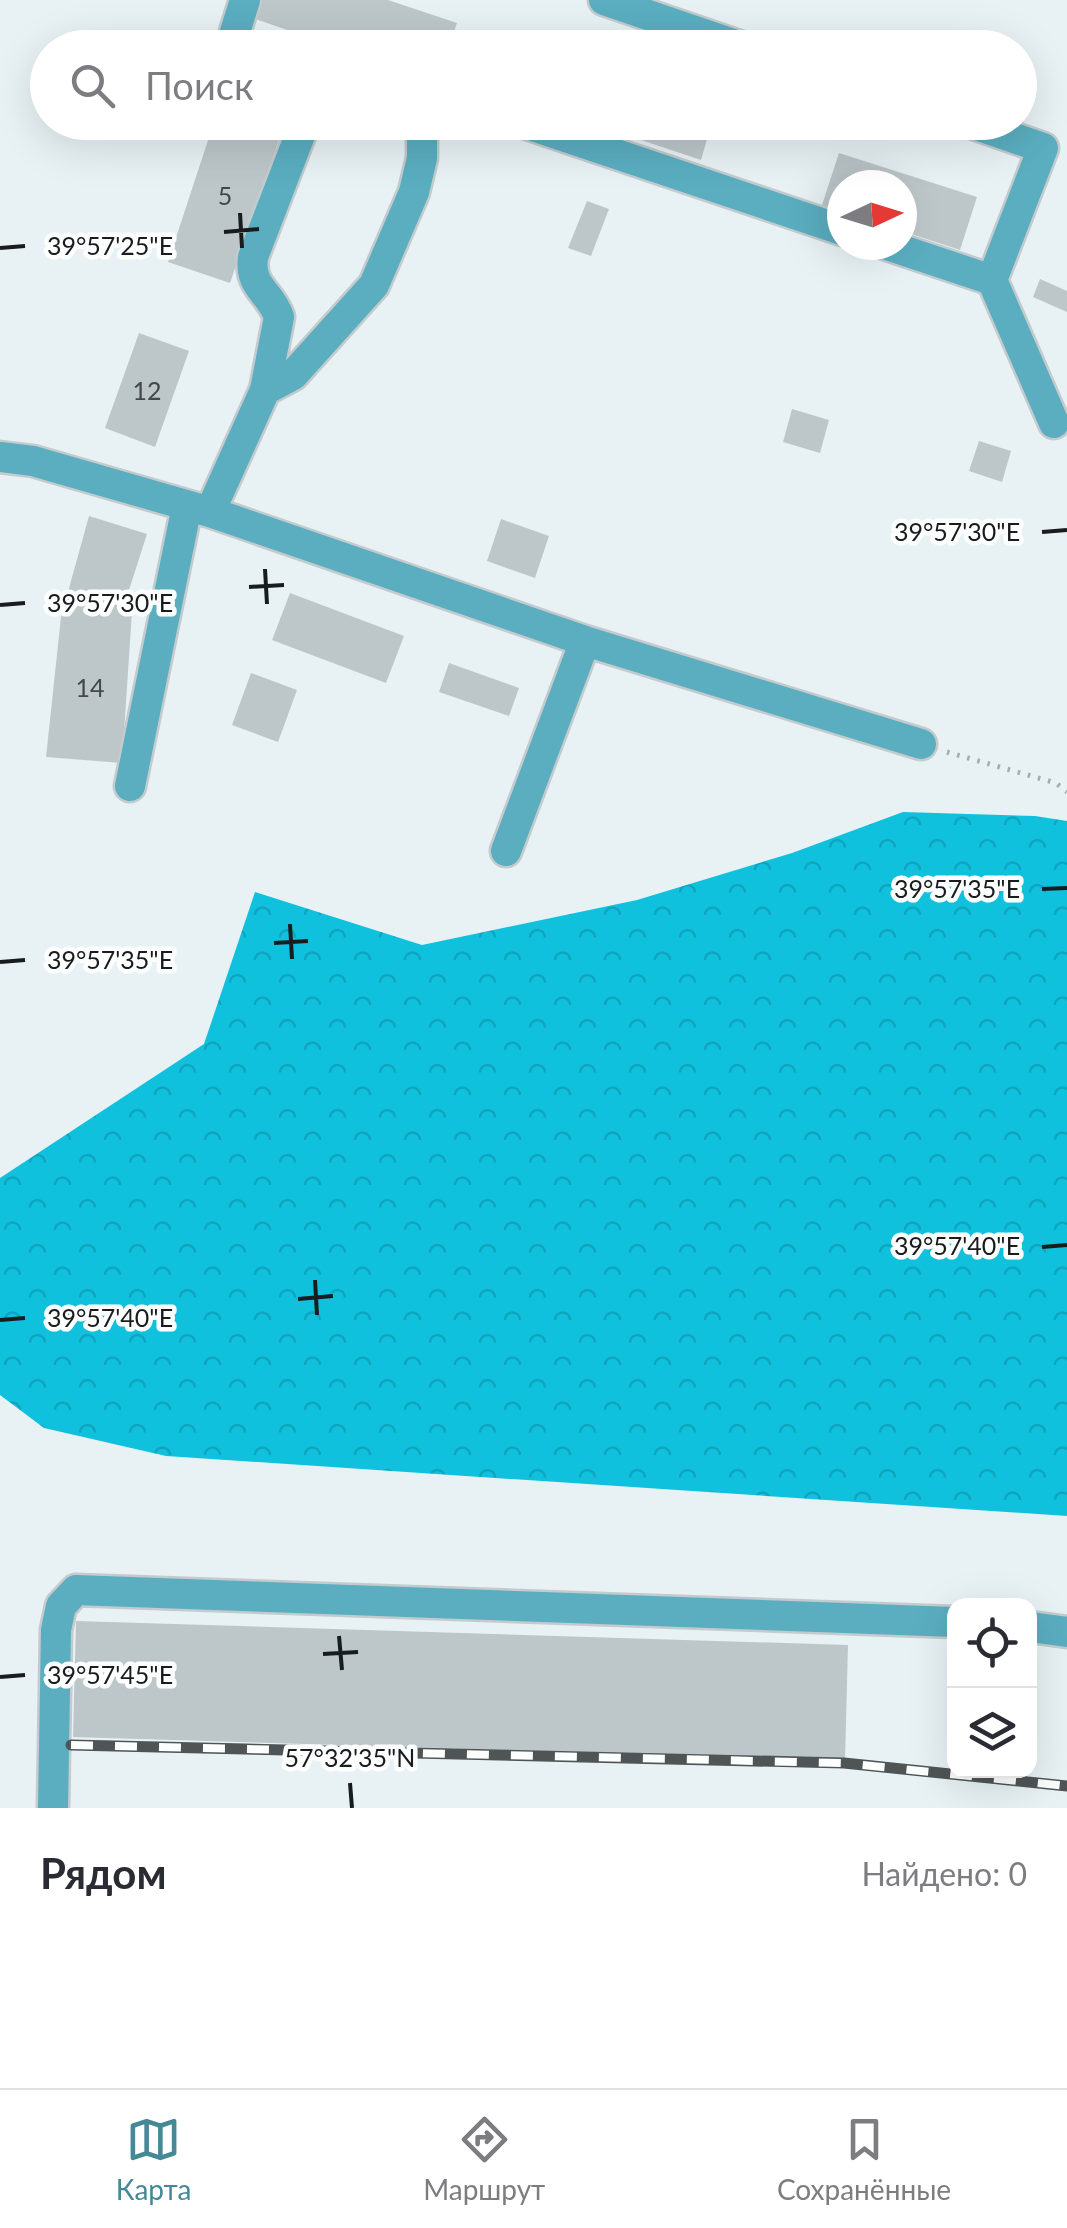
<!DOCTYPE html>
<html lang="ru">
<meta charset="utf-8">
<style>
:root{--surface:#fff;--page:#f7f7f7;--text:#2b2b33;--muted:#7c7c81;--line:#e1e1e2;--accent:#458997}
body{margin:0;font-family:Lato,sans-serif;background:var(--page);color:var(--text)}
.controls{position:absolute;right:30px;bottom:30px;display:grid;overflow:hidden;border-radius:20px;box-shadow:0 10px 40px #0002}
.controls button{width:90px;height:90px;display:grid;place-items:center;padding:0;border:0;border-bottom:2px solid var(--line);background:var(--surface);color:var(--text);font:50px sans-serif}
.compass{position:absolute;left:827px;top:170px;width:90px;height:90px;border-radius:50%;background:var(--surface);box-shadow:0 10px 40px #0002;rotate:86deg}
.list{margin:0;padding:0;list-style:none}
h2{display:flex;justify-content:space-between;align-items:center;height:130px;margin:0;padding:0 40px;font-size:42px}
h2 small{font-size:32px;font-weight:400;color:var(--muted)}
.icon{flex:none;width:55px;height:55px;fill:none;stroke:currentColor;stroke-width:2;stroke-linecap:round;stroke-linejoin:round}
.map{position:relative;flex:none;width:1067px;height:1808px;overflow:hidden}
.search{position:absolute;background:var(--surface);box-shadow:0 10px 40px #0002;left:30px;right:30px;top:30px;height:110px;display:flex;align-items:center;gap:25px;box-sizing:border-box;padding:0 35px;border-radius:55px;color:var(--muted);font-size:38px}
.sheet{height:280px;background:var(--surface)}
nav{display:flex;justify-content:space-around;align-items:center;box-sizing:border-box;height:140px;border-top:2px solid var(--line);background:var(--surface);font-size:28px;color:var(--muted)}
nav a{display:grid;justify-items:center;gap:5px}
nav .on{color:var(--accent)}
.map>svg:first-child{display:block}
.forest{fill:url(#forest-crowns)}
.building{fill:#bdc7ca}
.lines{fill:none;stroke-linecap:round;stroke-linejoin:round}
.minor-casing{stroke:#c3cbce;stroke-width:35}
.path{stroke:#a4acae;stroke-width:5;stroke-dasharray:2.5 8;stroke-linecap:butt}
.minor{stroke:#5aaec0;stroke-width:30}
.rail-casing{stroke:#4f5455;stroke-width:11}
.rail{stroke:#fcfefe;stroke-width:8;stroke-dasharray:22;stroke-linecap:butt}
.ticks{fill:none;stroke:#191c1d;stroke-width:4}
.labels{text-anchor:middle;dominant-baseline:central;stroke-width:9;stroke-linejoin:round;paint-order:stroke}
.number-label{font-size:25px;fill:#424748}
.ticks-label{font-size:25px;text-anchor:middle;fill:#191c1d;stroke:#fcfefe;stroke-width:9;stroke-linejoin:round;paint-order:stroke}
</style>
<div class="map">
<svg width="1067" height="1808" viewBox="0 0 1067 1808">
<defs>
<pattern id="forest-crowns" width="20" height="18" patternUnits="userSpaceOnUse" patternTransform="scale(2.5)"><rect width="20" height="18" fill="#10c1de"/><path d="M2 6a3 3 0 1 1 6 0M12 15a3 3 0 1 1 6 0" fill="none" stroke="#0fa5be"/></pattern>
</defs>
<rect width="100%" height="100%" fill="#e8f2f5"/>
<path class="forest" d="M 903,812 L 1035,816 L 1067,821 L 1067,1516 L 166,1456 L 44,1428 L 0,1395 L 0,1178 L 204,1044 L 255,892 L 422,945 L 637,900 L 792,853 Z"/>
<path class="building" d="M 256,0 L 388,0 L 457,23 L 448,48 L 339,48 L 250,17 Z
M 214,122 L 266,122 L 283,128 L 230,283 L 168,262 Z
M 587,122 L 712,122 L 701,160 Z
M 839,153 L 977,197 L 960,250 L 902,231 L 902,185 L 842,185 L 842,212 L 822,205 Z
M 587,201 L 609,209 L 591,256 L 568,248 Z
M 1040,279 L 1067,291 L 1067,312 L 1033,297 Z
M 139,333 L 189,351 L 155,447 L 105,428 Z
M 792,409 L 829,420 L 820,453 L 783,442 Z
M 979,441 L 1011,451 L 1002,482 L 969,471 Z
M 89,516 L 147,534 L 129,590 L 139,593 L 132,611 L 122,763 L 46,757 L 61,617 Z
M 501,519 L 549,536 L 535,578 L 487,561 Z
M 290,593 L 404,636 L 386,683 L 272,640 Z
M 449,663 L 519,688 L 509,716 L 439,692 Z
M 251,673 L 297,690 L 278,742 L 232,725 Z
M 76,1621 L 848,1645 L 845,1760 L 73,1737 Z"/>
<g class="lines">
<defs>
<path id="minor" d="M 604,0 L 745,48
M 230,48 L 245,0
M 521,122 L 842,230
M 887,245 L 992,280 L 1043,148 L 968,122
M 992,280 L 1054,423
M 265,390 L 279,317 C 270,291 249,288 253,257 L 305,122
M 0,457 L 33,461 L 210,512 L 585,641 L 921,744
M 210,512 L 265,390 L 293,375 L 374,285 L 414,192 L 422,158 L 422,122
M 130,786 L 187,506
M 506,851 L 585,641
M 1030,1627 L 1067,1632
M 53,1808 L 56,1630 L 61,1606 L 76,1590 L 954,1622"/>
</defs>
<use href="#minor" class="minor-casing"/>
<path class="path" d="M 947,752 L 1056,783 L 1067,792"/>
<use href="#minor" class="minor"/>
<defs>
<path id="rail" d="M 71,1745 L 844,1763 L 1067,1786"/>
</defs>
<use href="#rail" class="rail-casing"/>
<use href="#rail" class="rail"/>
</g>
<path class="ticks" d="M 240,213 L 242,248M 224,232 L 259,229M 0,248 L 25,246M 1042,532 L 1067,530M 265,569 L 267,604M 249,587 L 284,585M 0,605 L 25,603M 1042,889 L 1067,888M 290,924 L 292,959M 274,943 L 308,941M 0,962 L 25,960M 1042,1247 L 1067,1245M 315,1280 L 317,1315M 298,1299 L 333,1296M 0,1320 L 25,1318M 339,1636 L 342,1670M 323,1654 L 358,1652M 0,1677 L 25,1675M 350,1783 L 352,1808"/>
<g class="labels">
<g class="number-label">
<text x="225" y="195">5</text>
<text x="147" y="390">12</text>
<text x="90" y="687">14</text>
</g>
</g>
<g class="ticks-label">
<text x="110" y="255">39°57'25"E</text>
<text x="957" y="541">39°57'30"E</text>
<text x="110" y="612">39°57'30"E</text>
<text x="957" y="898">39°57'35"E</text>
<text x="110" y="969">39°57'35"E</text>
<text x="957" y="1255">39°57'40"E</text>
<text x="110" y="1327">39°57'40"E</text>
<text x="110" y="1684">39°57'45"E</text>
<text x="350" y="1767">57°32'35"N</text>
</g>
</svg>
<div class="controls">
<button><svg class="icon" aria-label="locate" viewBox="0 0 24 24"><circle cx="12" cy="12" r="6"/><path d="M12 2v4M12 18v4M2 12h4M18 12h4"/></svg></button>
<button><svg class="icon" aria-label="layers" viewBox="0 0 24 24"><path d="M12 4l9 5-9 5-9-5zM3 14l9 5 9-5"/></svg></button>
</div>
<svg class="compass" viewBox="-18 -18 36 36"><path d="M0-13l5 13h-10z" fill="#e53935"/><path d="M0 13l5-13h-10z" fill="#7c7c81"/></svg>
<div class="search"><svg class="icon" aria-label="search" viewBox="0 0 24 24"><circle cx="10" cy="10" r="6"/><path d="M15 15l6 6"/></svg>Поиск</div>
</div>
<section class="sheet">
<h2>Рядом<small>Найдено: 0</small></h2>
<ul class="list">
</ul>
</section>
<nav>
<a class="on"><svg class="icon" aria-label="map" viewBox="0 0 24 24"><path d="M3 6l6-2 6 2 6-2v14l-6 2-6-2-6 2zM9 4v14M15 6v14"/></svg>Карта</a>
<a><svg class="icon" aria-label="directions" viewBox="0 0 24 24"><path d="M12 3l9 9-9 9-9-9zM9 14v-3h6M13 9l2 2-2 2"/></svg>Маршрут</a>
<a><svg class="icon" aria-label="saved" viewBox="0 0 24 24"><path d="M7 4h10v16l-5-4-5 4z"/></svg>Сохранённые</a>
</nav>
